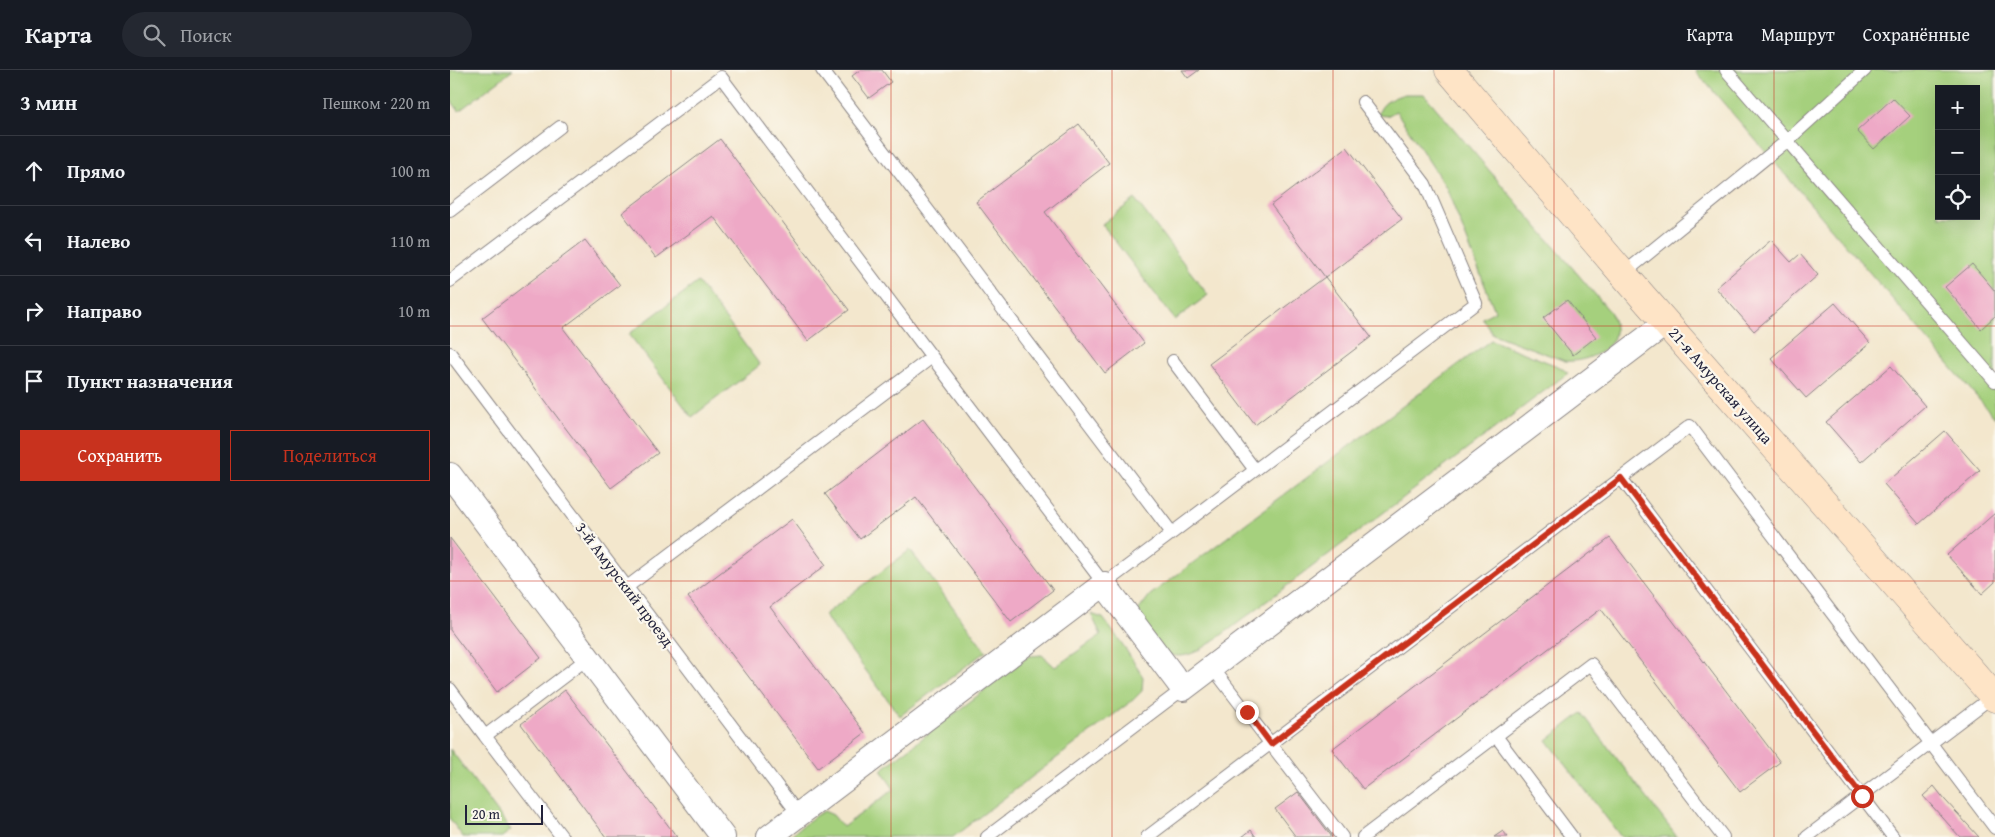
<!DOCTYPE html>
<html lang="ru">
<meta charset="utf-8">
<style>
:root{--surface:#171b24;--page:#242831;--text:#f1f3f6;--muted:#9ea1a6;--line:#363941;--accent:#c8321e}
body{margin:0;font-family:"Gentium Book Plus",serif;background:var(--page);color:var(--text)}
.controls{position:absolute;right:15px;top:15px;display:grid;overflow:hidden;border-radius:0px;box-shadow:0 5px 20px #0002}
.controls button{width:45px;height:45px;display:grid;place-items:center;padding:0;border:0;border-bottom:1px solid var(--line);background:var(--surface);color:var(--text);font:25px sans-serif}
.scale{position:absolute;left:15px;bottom:12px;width:78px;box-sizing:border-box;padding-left:5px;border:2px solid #22223b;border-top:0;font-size:14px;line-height:18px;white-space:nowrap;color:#22223b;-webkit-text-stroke:4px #fbf7ec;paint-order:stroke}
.stop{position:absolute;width:15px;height:15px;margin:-11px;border:4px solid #c8321e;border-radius:50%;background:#fff}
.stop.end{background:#c8321e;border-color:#fff;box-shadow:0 1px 5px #0008}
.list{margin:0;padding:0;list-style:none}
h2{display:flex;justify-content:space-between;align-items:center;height:65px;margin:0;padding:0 20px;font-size:21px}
h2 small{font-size:16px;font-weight:400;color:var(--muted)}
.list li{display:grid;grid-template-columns:32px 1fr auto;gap:15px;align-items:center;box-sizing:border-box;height:70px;padding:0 20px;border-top:1px solid var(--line)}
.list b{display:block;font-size:19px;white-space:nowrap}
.list em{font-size:16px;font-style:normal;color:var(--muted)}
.actions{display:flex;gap:10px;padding:15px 20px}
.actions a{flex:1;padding:11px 0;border:1px solid var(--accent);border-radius:0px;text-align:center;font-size:18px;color:var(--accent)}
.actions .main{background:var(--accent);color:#fff}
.icon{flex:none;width:28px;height:28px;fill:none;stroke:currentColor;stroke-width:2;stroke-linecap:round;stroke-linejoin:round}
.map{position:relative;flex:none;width:1545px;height:767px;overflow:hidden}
header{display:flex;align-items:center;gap:30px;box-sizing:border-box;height:70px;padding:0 25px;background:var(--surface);border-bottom:1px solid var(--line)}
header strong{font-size:24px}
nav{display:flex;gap:28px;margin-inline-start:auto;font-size:18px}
.search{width:350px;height:45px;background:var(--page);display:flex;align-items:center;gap:12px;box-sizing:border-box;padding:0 18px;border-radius:28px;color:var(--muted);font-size:19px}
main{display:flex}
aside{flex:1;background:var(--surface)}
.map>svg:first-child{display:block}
.green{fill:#a5d07d;stroke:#64795c;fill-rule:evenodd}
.building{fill:#eea9c6}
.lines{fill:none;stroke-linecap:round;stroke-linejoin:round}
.lane-casing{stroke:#8a8484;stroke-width:14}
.street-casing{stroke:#8a8484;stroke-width:26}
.secondary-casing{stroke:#8a8484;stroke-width:29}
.lane{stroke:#fff;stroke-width:12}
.street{stroke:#fff;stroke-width:24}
.secondary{stroke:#fee4c6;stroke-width:28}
.route{stroke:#c8321e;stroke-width:6}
.grid{fill:none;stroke:#c8321e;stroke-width:1;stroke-opacity:0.55}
.labels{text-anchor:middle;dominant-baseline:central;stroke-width:4.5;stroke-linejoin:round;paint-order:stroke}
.street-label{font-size:16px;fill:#22223b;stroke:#fbf7ec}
</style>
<header>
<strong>Карта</strong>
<div class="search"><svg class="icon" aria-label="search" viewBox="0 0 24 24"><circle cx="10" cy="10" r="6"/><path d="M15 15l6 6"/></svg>Поиск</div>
<nav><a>Карта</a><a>Маршрут</a><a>Сохранённые</a></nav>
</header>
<main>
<aside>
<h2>3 мин<small>Пешком · 220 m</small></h2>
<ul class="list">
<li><svg class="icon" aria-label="ahead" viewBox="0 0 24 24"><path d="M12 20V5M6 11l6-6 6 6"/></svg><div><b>Прямо</b></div><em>100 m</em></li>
<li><svg class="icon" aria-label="left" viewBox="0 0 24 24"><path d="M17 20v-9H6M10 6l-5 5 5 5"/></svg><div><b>Налево</b></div><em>110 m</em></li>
<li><svg class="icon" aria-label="right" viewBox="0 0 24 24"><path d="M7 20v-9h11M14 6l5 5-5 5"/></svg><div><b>Направо</b></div><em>10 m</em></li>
<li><svg class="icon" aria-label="arrive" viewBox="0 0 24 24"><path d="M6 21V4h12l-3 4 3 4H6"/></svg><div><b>Пункт назначения</b></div></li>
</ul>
<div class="actions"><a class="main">Сохранить</a><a>Поделиться</a></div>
</aside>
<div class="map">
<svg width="1545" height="767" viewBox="0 0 1545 767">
<rect width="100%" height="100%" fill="#fbf7ec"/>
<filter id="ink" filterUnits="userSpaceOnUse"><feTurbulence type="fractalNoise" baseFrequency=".02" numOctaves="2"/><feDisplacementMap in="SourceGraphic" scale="10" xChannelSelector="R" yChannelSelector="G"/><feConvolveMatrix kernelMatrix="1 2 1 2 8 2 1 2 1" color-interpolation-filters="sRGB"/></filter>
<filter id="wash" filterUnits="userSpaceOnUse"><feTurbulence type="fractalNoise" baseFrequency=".0096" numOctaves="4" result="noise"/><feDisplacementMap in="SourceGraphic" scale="20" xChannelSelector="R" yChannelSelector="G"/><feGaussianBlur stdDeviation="1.12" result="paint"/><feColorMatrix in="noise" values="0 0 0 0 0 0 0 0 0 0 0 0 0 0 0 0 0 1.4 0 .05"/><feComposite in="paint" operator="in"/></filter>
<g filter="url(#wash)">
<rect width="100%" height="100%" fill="#f3e7cd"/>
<path class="green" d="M 0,0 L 63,0 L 9,41 L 0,29 Z
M 1245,0 L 1545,0 L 1545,348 ZM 1489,19 L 1526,19 L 1526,146 L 1489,146 Z
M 955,24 L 974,24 L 1161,243 C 1162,248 1166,256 1165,262 C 1164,282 1131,293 1115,291 L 1043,264 L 1032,248 L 1045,241 L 996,117 L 946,41 L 937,46 L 928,45 C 931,32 944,27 955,24 Z
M 685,129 L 758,225 L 725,250 L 652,154 Z
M 248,212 L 310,295 L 242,347 L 179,264 Z
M 1041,270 L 1110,297 L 1118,303 L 780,559 C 762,571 736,597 713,581 C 707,576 693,550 688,541 L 700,525 Z
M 460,480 L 536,581 L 450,646 L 374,545 Z
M 641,544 L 653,548 L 673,575 L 693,607 L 692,621 L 683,630 L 503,767 L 342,767 L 342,764 L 365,746 L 374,741 L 383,745 L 393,757 L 444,719 L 431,700 L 579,586 L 592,585 L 605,597 L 651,565 Z
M 1132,643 L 1227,767 L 1171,767 L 1097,670 Z
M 0,679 L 61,760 L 52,767 L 13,767 L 0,749 Z"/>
<g id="blocks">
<path class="building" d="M 410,0 L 432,0 L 441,12 L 419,28 L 402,6 Z
M 732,0 L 749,0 L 738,8 Z
M 1443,28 L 1460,46 L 1424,79 L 1407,61 Z
M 629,54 L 659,93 L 595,142 L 694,273 L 655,303 L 526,132 Z
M 270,69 L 399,240 L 358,271 L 263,146 L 206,188 L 172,143 Z
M 897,77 L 952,149 L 875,207 L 821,135 Z
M 135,170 L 170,215 L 113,258 L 208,383 L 161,418 L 32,248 Z
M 1321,170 L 1341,192 L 1350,184 L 1368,205 L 1304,261 L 1266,218 Z
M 1522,194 L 1545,221 L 1545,246 L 1531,259 L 1495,217 Z
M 875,207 L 921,267 L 805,355 L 759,294 Z
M 1117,230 L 1146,267 L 1123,285 L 1093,248 Z
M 1385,233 L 1420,273 L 1356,328 L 1321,288 Z
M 1441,296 L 1475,336 L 1411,392 L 1376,352 Z
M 473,349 L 603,520 L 561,552 L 466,427 L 410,469 L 375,424 Z
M 1495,361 L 1530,401 L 1469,454 L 1434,414 Z
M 1545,443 L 1545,512 L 1532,524 L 1497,485 Z
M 342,449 L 376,495 L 320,537 L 415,663 L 368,698 L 238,527 Z
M 0,468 L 91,588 L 47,622 L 0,560 Z
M 1160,468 L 1330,692 L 1290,722 L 1151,539 L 913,719 L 882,679 Z
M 115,620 L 227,767 L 156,767 L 71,654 Z
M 1484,716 L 1495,730 L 1529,767 L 1510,767 L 1473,726 Z
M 848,722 L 882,767 L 846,767 L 825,739 Z
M 801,760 L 806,767 L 792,767 Z
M 1053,761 L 1058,767 L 1044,767 Z"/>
</g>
</g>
<g filter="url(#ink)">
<use href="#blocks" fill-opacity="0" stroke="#8a8484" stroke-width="1"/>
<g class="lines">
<defs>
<path id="lane" d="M 1276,0 L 1545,311
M 0,141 L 110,57
M 1173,204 L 1338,70 L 1415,0
M 0,211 L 271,7 L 482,287
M 0,283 L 349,745
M 723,291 L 805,400
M 1171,408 L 1443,767
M 722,463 L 1026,233 L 975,114 L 913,32
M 177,517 L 482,287 L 654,514 L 722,463 L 372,0
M 762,597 L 892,767
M 0,619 L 35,666
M 1046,666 L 1122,767
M 112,767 L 35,666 L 138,588
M 537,767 L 733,619
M 697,767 L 1240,356 L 1545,758
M 913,767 L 1141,594 L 1273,767
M 1357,767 L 1543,626"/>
<path id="street" d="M 0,405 L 273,767
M 319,767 L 654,514 L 733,619 L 1216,253"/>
<path id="secondary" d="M 999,0 L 1173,204 L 1545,628"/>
</defs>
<use href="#lane" class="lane-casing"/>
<use href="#street" class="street-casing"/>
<use href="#secondary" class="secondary-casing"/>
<use href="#lane" class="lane"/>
<use href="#street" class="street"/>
<use href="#secondary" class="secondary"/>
</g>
</g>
<g class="lines" filter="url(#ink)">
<path class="route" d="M 797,642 L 821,674 L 1171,408 L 1412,726"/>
</g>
<path class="grid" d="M 221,0 L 221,767M 441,0 L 441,767M 662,0 L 662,767M 883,0 L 883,767M 1104,0 L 1104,767M 1324,0 L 1324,767M 0,256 L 1545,256M 0,511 L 1545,511"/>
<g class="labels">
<g class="street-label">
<text transform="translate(1271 315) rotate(49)">21-я Амурская улица</text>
<text transform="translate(175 514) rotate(53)">3-й Амурский проезд</text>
</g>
</g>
</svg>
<div class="controls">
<button>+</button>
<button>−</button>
<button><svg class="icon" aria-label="locate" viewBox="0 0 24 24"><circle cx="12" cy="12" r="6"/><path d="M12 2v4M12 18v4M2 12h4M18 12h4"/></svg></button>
</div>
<div class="scale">20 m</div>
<div class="stop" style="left:1412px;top:726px"></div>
<div class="stop end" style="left:797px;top:642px"></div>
</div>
</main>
